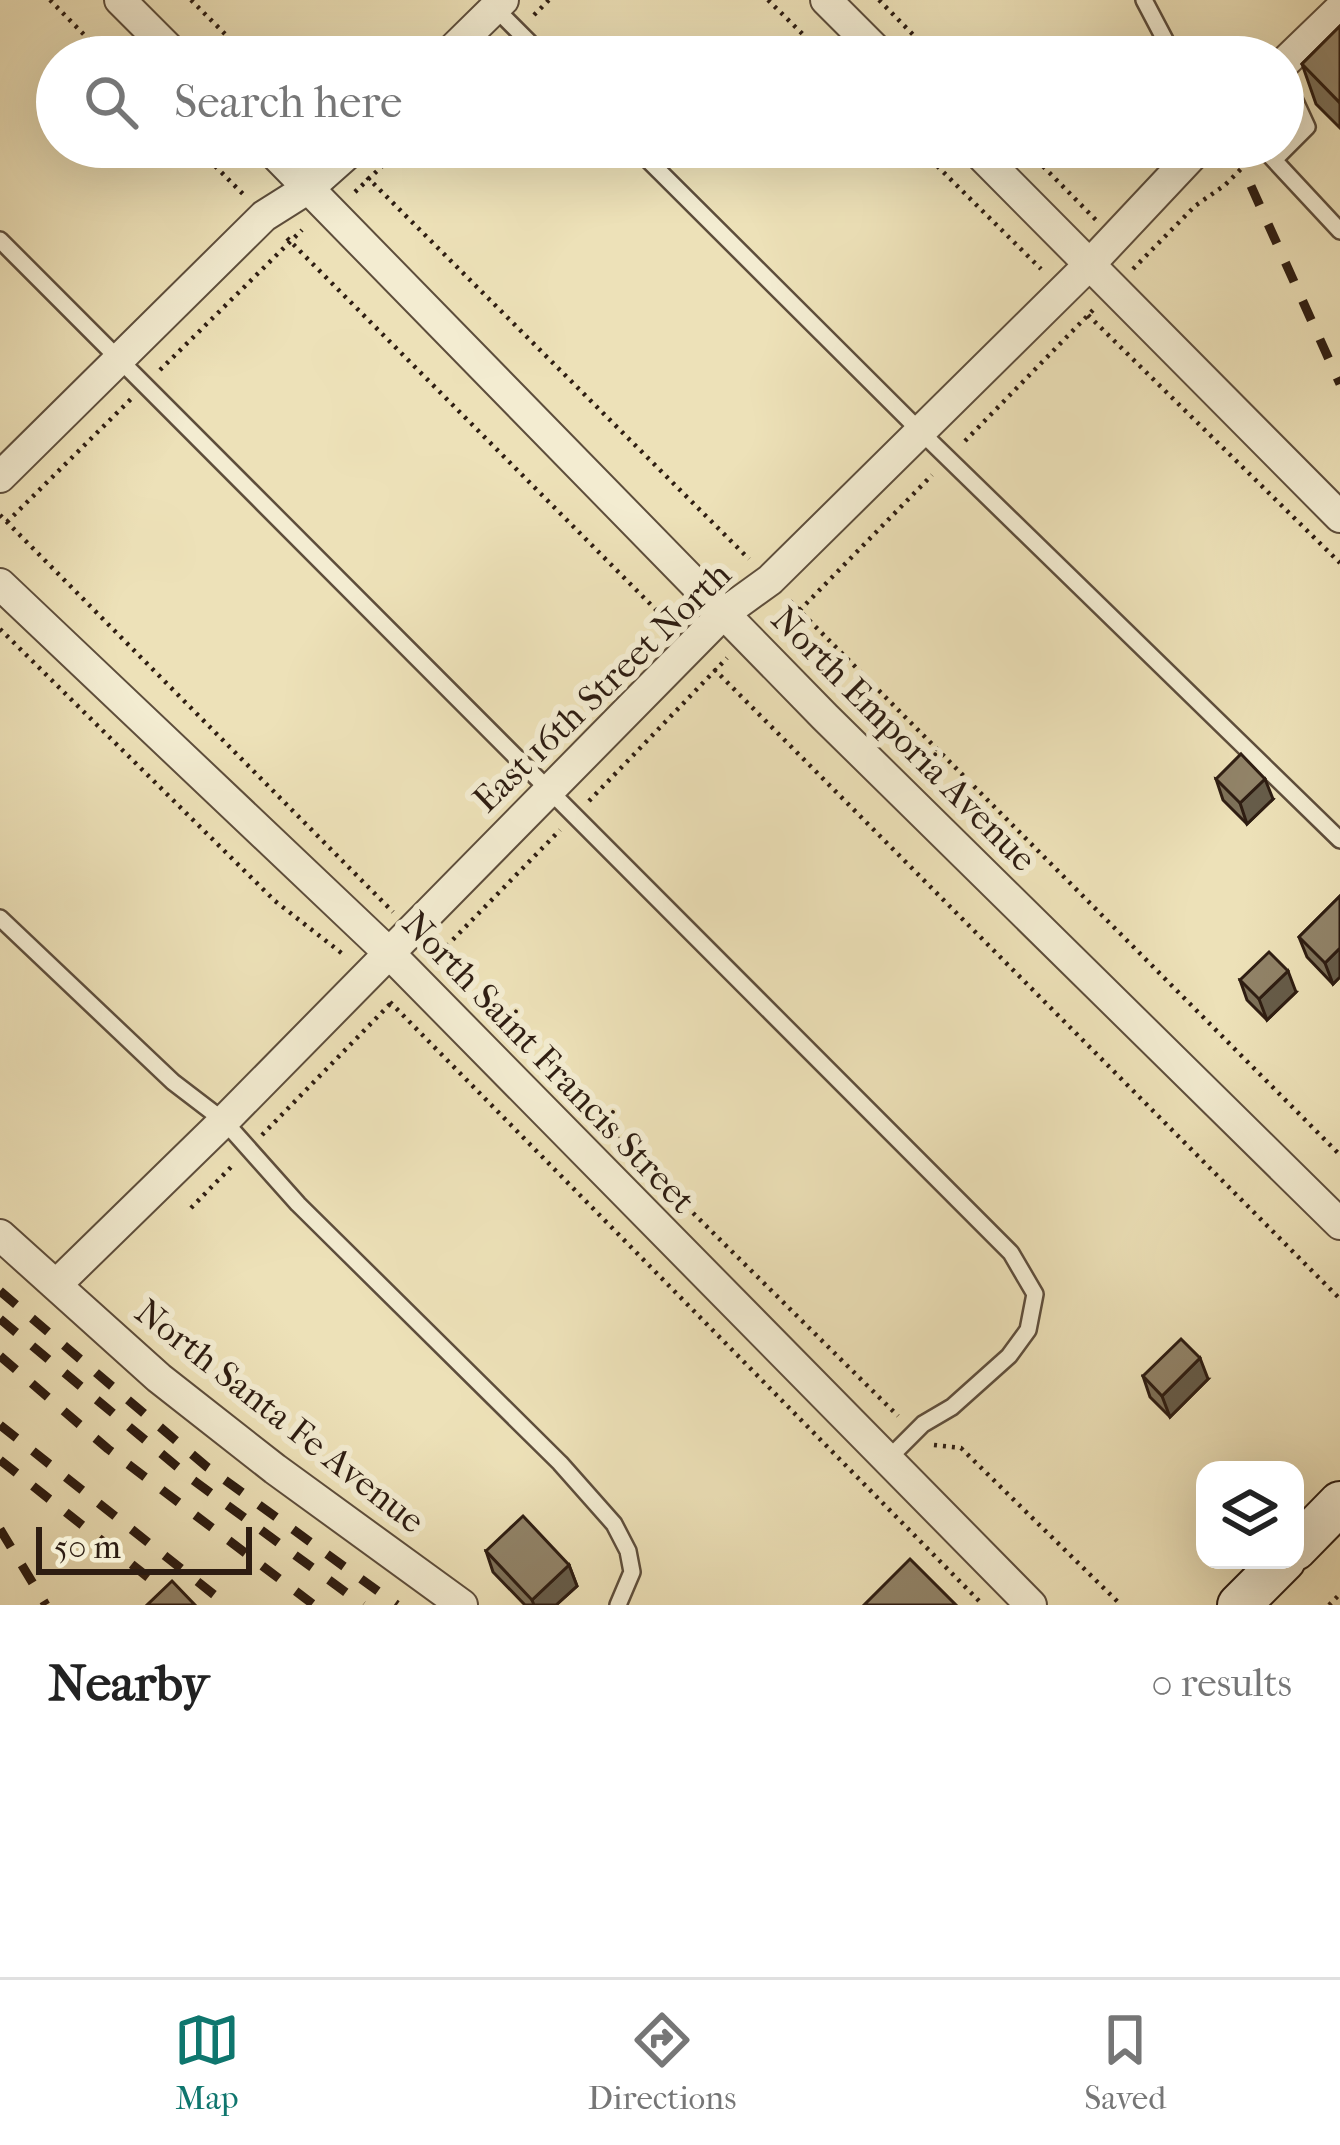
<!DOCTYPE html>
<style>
:root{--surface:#fff;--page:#f2f2f2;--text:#222;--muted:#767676;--line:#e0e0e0;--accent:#0f766e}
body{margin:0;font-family:"IM FELL French Canon",serif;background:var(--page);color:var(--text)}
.controls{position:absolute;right:36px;bottom:36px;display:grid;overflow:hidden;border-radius:24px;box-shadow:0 12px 48px #0002}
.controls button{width:108px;height:108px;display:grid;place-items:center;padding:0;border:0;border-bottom:3px solid var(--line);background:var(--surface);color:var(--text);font:60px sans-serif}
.scale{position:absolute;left:36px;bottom:30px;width:216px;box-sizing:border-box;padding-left:12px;border:6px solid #2e1d12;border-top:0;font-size:33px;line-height:42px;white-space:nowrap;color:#2e1d12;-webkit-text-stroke:9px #f3ecd1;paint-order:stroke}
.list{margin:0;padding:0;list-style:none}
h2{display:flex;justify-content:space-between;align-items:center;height:156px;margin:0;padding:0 48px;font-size:51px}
h2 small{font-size:39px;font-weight:400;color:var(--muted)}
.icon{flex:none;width:66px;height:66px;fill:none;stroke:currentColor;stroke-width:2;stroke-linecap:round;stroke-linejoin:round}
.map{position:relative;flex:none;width:1340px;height:1605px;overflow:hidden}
.search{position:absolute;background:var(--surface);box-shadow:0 12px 48px #0002;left:36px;right:36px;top:36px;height:132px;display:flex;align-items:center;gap:30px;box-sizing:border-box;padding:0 42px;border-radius:66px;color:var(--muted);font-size:45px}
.sheet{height:372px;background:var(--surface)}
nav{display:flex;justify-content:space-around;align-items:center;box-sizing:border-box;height:168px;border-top:3px solid var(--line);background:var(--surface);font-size:33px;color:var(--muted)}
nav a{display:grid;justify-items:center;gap:6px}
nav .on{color:var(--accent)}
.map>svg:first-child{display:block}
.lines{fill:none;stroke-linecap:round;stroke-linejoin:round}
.lane-casing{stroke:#5e4e3c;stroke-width:20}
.street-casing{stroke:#5e4e3c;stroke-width:34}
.secondary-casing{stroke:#2e1d12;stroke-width:46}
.path{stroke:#2e1d12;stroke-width:4.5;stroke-dasharray:3 6;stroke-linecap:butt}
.lane{stroke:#f3ecd1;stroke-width:15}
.street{stroke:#f3ecd1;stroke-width:30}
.secondary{stroke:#f3ecd1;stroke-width:42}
.rail{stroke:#2e1d12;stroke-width:9;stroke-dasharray:21 21;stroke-linecap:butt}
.wall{fill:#7d7159;stroke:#2e1d12;stroke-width:3}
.shaded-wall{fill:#665c49;stroke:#2e1d12;stroke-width:3}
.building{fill:#918368;stroke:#2e1d12;stroke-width:3}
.labels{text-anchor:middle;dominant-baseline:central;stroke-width:12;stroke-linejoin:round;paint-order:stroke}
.street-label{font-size:36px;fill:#2e1d12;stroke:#f3ecd1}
</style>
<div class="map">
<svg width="1340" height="1605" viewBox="0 0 1340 1605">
<rect width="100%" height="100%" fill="#ede1b8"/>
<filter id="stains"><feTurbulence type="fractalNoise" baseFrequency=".00167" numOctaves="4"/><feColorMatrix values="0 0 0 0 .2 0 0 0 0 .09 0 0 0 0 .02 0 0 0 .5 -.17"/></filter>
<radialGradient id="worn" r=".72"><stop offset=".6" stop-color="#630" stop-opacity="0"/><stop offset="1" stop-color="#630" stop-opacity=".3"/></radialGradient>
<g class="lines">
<defs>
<path id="lane" d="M 1144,0 L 1174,57
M 491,4 L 544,57
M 635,147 L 921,432 L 1340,840
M 1262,147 L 1274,160 L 1307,127 L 1283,75
M 1274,160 L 1340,231
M 0,240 L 1011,1253 L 1035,1294 L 1028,1330 L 1009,1356 L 952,1407 L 923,1424 L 886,1461
M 0,918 L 173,1082 L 224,1121 L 298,1204 L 560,1463 L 614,1524 L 628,1551 L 632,1572 L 618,1605"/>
<path id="street" d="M 120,0 L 177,57
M 826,0 L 883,57
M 445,57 L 503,0
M 1283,64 L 1340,9
M 268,147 L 825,717 L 1340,1224
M 973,147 L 1340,517
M 0,477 L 264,216 L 310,187 L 355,147
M 0,584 L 388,952 L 1031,1605
M 0,1235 L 159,1378 L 275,1469 L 462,1605
M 57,1284 L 224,1121 L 723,614 L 770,580 L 1090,264 L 1200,147"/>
<path id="secondary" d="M 1295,1549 L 1340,1503
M 1239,1605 L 1284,1560"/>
</defs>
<use href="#lane" class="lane-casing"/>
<use href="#street" class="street-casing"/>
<use href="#secondary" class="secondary-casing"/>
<path class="path" d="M 50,0 L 106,57
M 191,0 L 248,57
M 768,0 L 826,57
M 879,0 L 935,57
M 534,15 L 549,0
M 196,147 L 245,196
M 918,147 L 1041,269
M 1024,147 L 1096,220
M 367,177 L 749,559
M 355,192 L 402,147
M 287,238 L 672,626
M 1133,269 L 1195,206 L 1225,185 L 1247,163
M 1088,315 L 1340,563
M 160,370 L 302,230
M 965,441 L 1095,308
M 0,515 L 393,912
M 7,522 L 131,399
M 790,601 L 1340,1155
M 777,625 L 799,611 L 932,475
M 0,629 L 275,901 L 344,955
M 714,669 L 1340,1299
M 589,801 L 727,658
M 434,959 L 560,830
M 390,1002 L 983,1605
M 578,1099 L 898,1416
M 262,1135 L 392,1002
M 191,1208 L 233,1165
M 934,1445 L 961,1448 L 1121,1605
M 1329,1605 L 1340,1594"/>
<use href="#lane" class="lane"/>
<use href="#street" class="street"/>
<use href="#secondary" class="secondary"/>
<path class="rail" d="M 1251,186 L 1340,384
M 0,1291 L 207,1467 L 397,1605
M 0,1319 L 193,1480 L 363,1605
M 0,1356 L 108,1449 L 314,1605
M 0,1425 L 227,1605
M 0,1460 L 183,1605
M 0,1529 L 46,1605"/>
</g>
<path class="wall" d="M 1340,26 L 1340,128 L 1316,104 L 1302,64 Z
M 1216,779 L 1273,799 L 1247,824 L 1223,800 Z
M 1340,896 L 1340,977 L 1333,984 L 1307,957 L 1299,937 Z
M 1240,980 L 1296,992 L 1267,1020 L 1247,1000 Z
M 1143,1376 L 1208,1379 L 1170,1417 L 1150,1397 Z
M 486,1551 L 569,1565 L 577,1586 L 556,1605 L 525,1605 L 493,1572 Z"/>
<path class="shaded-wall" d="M 1265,779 L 1273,799 L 1247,824 L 1240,803 Z
M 1340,948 L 1340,977 L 1333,984 L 1325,963 Z
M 1288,971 L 1296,992 L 1267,1020 L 1259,999 Z
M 1200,1358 L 1208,1379 L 1170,1417 L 1162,1396 Z
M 569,1565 L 577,1586 L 556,1605 L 534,1605 L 532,1600 Z"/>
<path class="building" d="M 1340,26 L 1340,103 L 1302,64 Z
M 1241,754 L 1265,779 L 1240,803 L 1216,779 Z
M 1340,896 L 1340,948 L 1325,963 L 1299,937 Z
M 1269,952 L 1288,971 L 1259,999 L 1240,980 Z
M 1181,1339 L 1200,1358 L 1162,1396 L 1143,1376 Z
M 523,1516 L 569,1565 L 532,1600 L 486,1551 Z
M 910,1559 L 956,1605 L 864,1605 Z
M 172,1581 L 195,1605 L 147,1605 Z"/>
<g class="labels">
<g class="street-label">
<text transform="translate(602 687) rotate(-44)">East 16th Street North</text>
<text transform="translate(904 739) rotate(45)">North Emporia Avenue</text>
<text transform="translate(549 1062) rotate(46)">North Saint Francis Street</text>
<text transform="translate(280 1416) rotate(38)">North Santa Fe Avenue</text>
</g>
</g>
<rect width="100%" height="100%" filter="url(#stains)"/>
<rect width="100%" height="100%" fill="url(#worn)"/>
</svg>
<div class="controls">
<button><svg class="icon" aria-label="layers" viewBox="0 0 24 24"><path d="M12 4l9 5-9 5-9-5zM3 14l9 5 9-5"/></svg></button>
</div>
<div class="scale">50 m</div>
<div class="search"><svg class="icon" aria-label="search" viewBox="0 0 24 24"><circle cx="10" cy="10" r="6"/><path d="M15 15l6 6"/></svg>Search here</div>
</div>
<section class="sheet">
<h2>Nearby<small>0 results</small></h2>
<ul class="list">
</ul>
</section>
<nav>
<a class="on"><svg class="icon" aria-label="map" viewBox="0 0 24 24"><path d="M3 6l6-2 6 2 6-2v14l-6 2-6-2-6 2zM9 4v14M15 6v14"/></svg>Map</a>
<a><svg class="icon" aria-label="directions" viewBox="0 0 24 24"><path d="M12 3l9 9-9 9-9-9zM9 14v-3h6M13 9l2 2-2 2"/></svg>Directions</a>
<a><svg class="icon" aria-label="saved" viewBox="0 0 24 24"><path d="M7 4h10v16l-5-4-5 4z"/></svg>Saved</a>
</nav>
